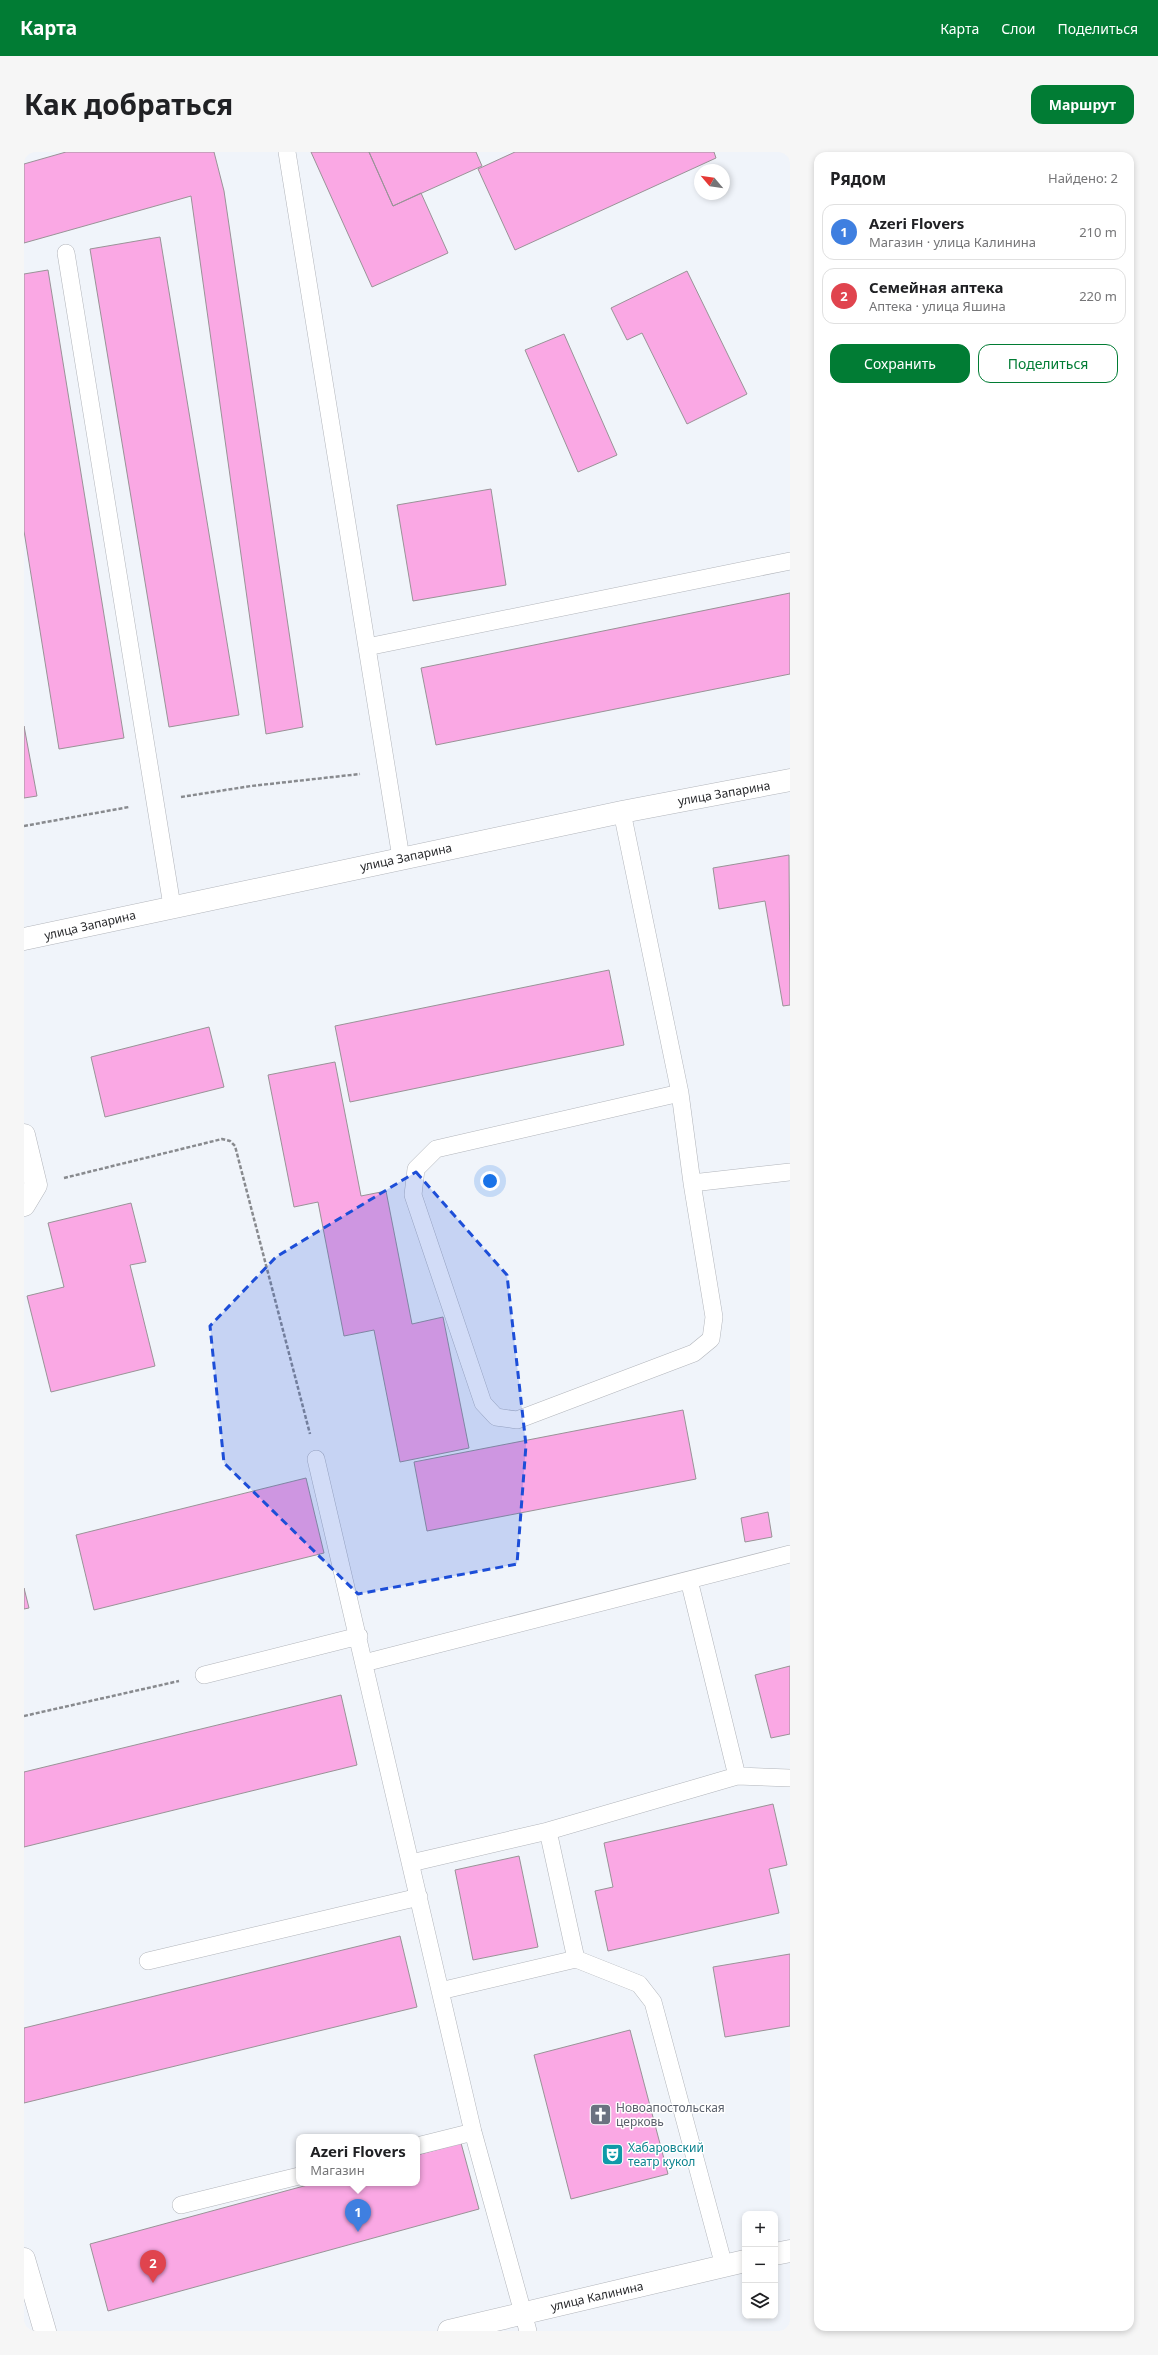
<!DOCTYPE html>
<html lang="ru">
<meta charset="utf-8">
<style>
:root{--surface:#fff;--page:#f6f6f6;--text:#202124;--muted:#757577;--line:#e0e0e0;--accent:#017c34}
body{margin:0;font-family:"Noto Sans",sans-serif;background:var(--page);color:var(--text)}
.controls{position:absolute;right:12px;bottom:12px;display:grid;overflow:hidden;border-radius:8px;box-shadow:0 2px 6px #0003}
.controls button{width:36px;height:36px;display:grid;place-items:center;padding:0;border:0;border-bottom:1px solid var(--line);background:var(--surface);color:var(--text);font:20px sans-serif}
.compass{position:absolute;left:670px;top:12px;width:36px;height:36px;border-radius:50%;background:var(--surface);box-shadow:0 2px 6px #0003;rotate:299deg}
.you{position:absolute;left:466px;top:1029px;width:14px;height:14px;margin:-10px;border:3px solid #fff;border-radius:50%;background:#1a73e8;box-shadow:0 0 0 6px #1a73e833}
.badge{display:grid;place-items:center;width:26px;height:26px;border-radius:50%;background:var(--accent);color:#fff;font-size:13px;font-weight:700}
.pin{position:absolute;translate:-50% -33px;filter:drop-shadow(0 1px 2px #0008)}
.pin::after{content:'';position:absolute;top:21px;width:14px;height:12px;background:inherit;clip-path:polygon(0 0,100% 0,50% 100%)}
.popup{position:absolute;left:272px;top:1982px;width:124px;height:52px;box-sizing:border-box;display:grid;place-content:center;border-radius:8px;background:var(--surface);filter:drop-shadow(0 1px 3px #0005);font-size:13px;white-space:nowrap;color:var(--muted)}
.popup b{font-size:15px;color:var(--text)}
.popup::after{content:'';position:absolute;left:50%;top:100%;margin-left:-8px;border:8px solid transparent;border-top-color:var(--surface)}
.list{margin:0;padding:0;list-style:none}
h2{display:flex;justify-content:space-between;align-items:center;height:52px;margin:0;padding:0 16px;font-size:17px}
h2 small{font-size:13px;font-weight:400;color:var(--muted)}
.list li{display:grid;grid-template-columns:26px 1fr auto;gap:12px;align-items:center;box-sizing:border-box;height:56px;margin:0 8px 8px;padding:0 8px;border:1px solid var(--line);border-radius:12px}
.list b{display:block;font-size:15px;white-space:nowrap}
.list p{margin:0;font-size:13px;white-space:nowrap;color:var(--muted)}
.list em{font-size:13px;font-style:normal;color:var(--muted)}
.actions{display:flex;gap:8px;padding:12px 16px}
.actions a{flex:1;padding:9px 0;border:1px solid var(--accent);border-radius:12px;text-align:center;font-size:14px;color:var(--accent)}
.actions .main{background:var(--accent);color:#fff}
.icon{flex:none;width:22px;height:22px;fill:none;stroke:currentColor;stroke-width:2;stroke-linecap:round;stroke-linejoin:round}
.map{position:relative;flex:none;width:766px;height:2179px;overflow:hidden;border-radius:12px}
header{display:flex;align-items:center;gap:24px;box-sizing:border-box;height:56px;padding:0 20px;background:var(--accent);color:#fff}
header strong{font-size:19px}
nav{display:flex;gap:22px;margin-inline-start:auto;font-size:14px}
.intro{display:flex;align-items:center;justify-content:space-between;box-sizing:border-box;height:96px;padding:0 24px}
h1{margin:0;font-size:28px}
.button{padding:10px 18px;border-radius:12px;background:var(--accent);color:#fff;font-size:14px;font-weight:700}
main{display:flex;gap:24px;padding:0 24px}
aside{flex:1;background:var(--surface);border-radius:12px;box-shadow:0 2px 6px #0003}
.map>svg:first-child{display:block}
.building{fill:#faa8e4;stroke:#999397}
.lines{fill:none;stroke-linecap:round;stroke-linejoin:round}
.service-casing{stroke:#b2b5bb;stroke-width:18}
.minor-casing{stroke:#b2b5bb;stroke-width:23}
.tertiary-casing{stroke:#b2b5bb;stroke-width:23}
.secondary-casing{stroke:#b2b5bb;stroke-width:23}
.path{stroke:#888a8e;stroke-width:2.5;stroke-dasharray:4 2;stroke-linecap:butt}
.service{stroke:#fff;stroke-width:17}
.minor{stroke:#fff;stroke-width:22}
.tertiary{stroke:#fff;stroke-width:22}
.secondary{stroke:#fff;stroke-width:22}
.marked{fill:#1d4ed8;fill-opacity:0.2;stroke:#1d4ed8;stroke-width:3;stroke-dasharray:8 5;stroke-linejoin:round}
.labels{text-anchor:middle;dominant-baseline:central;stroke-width:3;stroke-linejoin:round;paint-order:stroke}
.street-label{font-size:12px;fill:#26272a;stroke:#fff}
.worship-label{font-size:12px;fill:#5b616d;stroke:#fff;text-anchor:start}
.culture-label{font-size:12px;fill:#0d838f;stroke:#fff;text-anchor:start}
</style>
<header>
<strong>Карта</strong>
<nav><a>Карта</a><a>Слои</a><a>Поделиться</a></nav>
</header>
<div class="intro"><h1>Как добраться</h1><a class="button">Маршрут</a></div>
<main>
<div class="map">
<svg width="766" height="2179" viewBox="0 0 766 2179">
<rect width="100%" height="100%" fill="#f0f4fa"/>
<path class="building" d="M 42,0 L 190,0 L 200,39 L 279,575 L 242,582 L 167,44 L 0,91 L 0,12 Z
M 287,0 L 345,0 L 369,54 L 397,41 L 424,101 L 348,135 Z
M 345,0 L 452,0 L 458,14 L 369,54 Z
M 491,0 L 690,0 L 692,6 L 491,98 L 454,17 Z
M 136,85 L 215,563 L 145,575 L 66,97 Z
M 24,118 L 100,586 L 35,597 L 0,379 L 0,122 Z
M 663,119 L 723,242 L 663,272 L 618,181 L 603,188 L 587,156 Z
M 540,182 L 593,303 L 554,320 L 501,198 Z
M 467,337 L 482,433 L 389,449 L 373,353 Z
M 766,441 L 766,522 L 412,593 L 397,516 Z
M 0,574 L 13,644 L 0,646 Z
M 765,703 L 766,853 L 759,854 L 741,749 L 695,757 L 689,716 Z
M 585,818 L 600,893 L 326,950 L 311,874 Z
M 185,875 L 200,935 L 81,965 L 67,905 Z
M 311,910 L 337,1044 L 362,1039 L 388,1172 L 419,1165 L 445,1296 L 376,1310 L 350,1178 L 320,1184 L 294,1050 L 270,1055 L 244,923 Z
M 107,1051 L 122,1110 L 106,1113 L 131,1214 L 27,1240 L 3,1144 L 40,1135 L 24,1071 Z
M 659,1258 L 672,1327 L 403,1379 L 390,1310 Z
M 282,1326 L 300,1401 L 70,1458 L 52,1383 Z
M 744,1360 L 748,1385 L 721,1390 L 717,1366 Z
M 0,1436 L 5,1456 L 0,1457 Z
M 766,1514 L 766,1582 L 747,1586 L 731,1523 Z
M 317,1543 L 333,1613 L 0,1695 L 0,1620 Z
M 749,1652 L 763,1713 L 745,1717 L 755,1761 L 584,1799 L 571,1739 L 589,1735 L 580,1691 Z
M 495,1704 L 514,1795 L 449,1808 L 431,1718 Z
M 376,1784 L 393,1855 L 0,1951 L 0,1876 Z
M 766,1802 L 766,1874 L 701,1885 L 689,1815 Z
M 606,1878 L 644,2022 L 547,2047 L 510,1903 Z
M 437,1991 L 455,2057 L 84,2159 L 66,2092 L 291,2031 L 393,2031 L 393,2003 Z"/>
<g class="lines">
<defs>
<path id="service" d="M 263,0 L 377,706
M 42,101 L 148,754
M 343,495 L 766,409
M 598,660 L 656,941 L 668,1031 L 690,1165 L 687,1187 L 670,1201 L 493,1268 L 472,1265 L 459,1251 L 389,1043 L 392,1017 L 412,997 L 656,941
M 668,1031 L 766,1020
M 292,1307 L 449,1980 L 504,2179
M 665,1428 L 713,1624 L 766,1626
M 340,1511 L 766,1402
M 180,1523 L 335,1484
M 387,1711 L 524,1679
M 124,1809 L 395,1745
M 416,1839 L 552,1807
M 393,1994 L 449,1980
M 157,2053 L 275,2024
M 700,2114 L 629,1850 L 615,1832 L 552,1807 L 524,1679 L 713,1624"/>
<path id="minor" d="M 0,983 L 12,1033 L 0,1053
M 0,2107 L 21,2179"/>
<path id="tertiary" d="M 0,787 L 598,660 L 766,628"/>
<path id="secondary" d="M 751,2102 L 766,2099
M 425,2179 L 721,2109"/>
</defs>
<use href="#service" class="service-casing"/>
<use href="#minor" class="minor-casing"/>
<use href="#tertiary" class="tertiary-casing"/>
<use href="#secondary" class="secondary-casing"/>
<path class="path" d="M 157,645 L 227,634 L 336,622
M 0,674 L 105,655
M 40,1026 L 198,987 L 206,989 L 211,994 L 286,1282
M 0,1564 L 155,1529"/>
<use href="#service" class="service"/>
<use href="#minor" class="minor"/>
<use href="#tertiary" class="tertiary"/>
<use href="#secondary" class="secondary"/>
</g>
<path class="marked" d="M 392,1020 L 483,1123 L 502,1293 L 493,1412 L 334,1442 L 200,1311 L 186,1174 L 252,1105 Z"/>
<defs>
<symbol id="church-square" viewBox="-11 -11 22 22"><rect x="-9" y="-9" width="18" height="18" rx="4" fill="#6b7280" stroke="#fff"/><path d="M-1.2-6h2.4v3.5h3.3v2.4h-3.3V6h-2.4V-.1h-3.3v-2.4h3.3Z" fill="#fff"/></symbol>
<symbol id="theatre-square" viewBox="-11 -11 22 22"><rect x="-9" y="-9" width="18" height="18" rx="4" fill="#0f9aa8" stroke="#fff"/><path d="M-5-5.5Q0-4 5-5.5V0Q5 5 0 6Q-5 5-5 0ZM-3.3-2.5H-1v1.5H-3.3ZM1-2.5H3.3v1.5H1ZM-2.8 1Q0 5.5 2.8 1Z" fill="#fff"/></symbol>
</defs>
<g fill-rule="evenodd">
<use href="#church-square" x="564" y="1950" width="25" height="25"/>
<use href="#theatre-square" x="576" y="1990" width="25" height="25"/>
</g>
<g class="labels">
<g class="street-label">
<text transform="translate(700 641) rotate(-10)">улица Запарина</text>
<text transform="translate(382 705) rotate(-12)">улица Запарина</text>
<text transform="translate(66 773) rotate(-13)">улица Запарина</text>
<text transform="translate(573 2144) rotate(-13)">улица Калинина</text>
</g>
<g class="worship-label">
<text x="592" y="1955">Новоапостольская<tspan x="592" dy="14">церковь</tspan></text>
</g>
<g class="culture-label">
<text x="604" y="1995">Хабаровский<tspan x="604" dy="14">театр кукол</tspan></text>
</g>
</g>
</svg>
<div class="controls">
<button>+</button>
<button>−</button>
<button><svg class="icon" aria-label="layers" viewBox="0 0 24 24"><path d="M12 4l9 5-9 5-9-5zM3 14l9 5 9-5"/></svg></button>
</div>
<svg class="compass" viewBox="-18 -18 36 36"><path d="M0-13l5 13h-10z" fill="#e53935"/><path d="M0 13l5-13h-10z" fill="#757577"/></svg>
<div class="you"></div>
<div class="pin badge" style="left:334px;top:2080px;background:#3f7fe0">1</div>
<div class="popup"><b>Azeri Flovers</b>Магазин</div>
<div class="pin badge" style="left:129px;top:2131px;background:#e0444e">2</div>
</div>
<aside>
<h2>Рядом<small>Найдено: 2</small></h2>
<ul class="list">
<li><span class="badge" style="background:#3f7fe0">1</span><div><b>Azeri Flovers</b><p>Магазин · улица Калинина</p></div><em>210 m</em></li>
<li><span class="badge" style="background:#e0444e">2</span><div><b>Семейная аптека</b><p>Аптека · улица Яшина</p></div><em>220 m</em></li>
</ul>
<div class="actions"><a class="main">Сохранить</a><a>Поделиться</a></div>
</aside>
</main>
